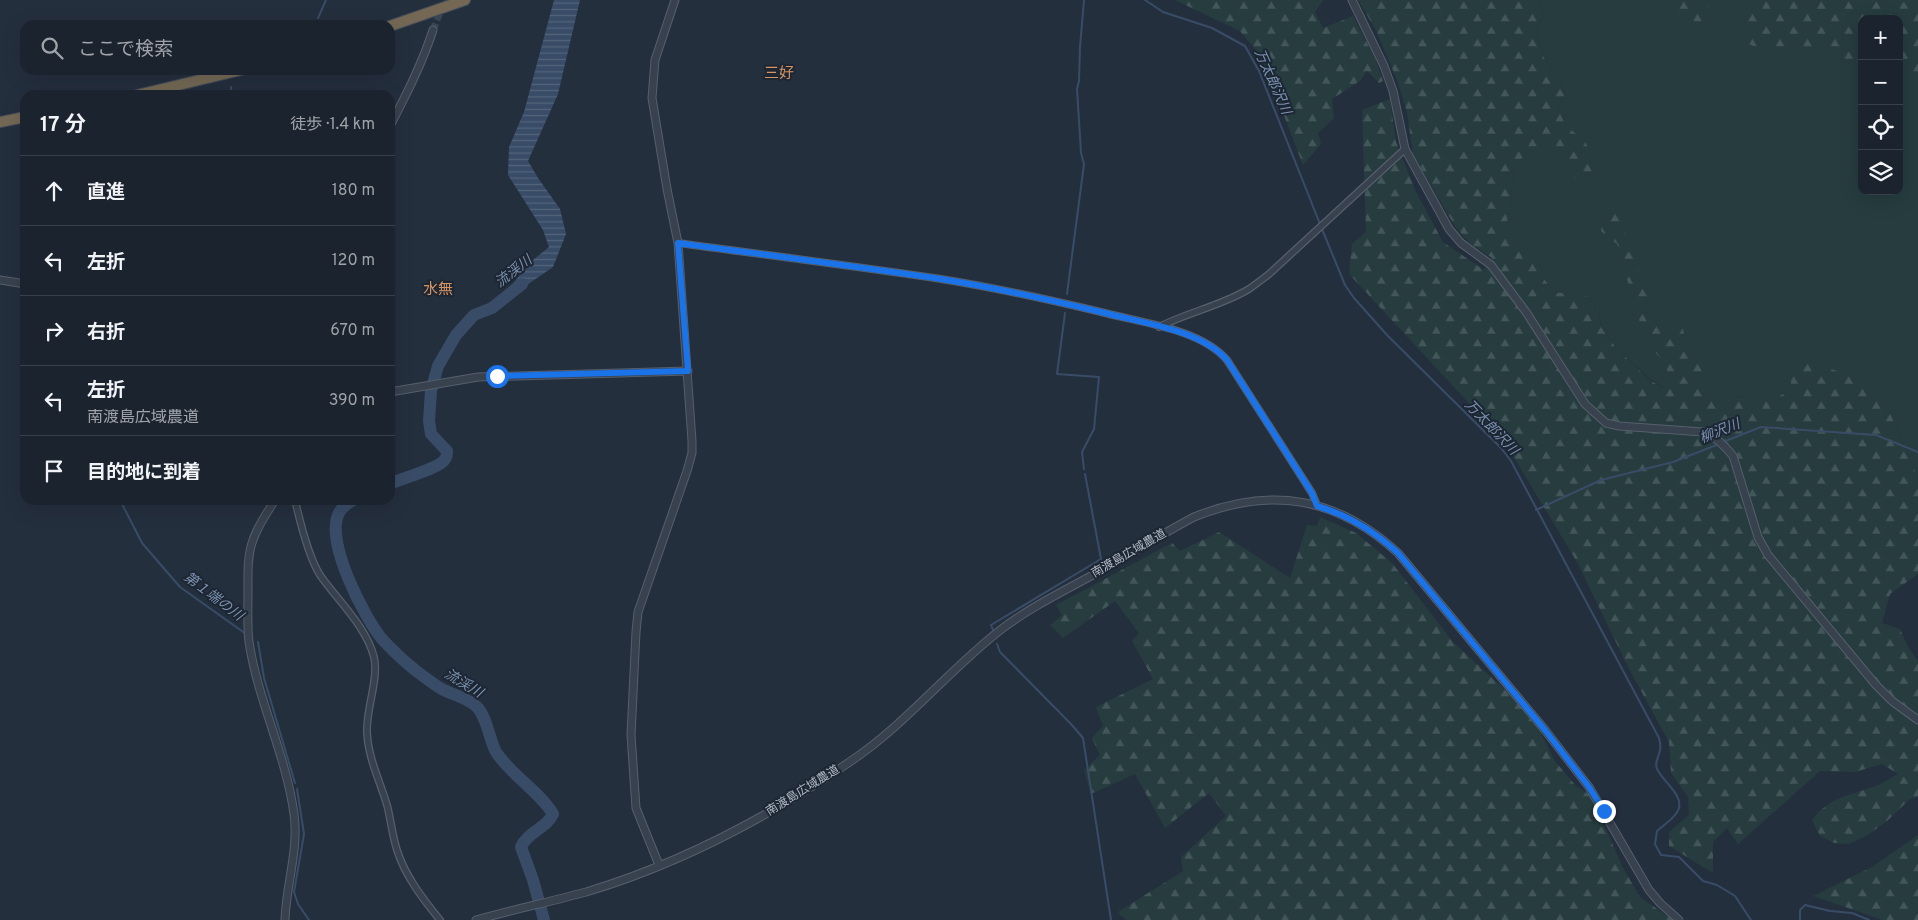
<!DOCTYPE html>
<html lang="ja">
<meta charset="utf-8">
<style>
:root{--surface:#1b232e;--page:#282f3a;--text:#f1f3f6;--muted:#a0a4aa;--line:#39404a}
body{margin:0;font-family:Overpass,"Noto Sans JP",sans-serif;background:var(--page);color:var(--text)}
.controls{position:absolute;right:15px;top:15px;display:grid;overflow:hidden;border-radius:10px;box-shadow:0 5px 20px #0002}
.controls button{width:45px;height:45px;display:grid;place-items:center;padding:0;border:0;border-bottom:1px solid var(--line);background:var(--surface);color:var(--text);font:25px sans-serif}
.stop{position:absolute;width:15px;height:15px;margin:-11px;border:4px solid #1a73e8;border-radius:50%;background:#fff}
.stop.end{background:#1a73e8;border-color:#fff;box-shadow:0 1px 5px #0008}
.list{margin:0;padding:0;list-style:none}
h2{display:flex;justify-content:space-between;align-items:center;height:65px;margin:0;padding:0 20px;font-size:21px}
h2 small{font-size:16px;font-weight:400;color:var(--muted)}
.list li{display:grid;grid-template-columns:32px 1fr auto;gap:15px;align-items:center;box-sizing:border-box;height:70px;padding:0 20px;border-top:1px solid var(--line)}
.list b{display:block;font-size:19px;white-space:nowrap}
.list p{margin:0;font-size:16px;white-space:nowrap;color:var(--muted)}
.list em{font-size:16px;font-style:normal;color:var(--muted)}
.icon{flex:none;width:28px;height:28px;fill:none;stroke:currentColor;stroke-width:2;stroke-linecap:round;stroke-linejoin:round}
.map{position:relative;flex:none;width:1918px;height:920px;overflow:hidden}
.search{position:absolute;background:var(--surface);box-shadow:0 5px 20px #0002;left:20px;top:20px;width:375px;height:55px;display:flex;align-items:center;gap:12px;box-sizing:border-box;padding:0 18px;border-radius:15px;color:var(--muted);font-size:19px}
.panel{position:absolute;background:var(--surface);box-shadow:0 5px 20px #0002;left:20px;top:90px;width:375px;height:415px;border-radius:15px}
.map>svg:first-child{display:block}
.grass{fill:#263c3f;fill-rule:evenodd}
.forest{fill:url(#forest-firs)}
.water{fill:url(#water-rules)}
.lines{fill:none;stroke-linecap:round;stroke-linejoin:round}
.stream{stroke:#394c67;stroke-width:2}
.river{stroke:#394c67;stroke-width:12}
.tertiary-tunnel{stroke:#3a4453;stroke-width:7;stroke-dasharray:7 3.5;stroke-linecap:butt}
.minor-casing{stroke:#565f6c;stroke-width:8}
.tertiary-casing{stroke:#565f6c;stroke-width:9}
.motorway-casing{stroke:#434c59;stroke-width:12}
.minor{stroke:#38414e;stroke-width:5.5}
.tertiary{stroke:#38414e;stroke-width:7}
.motorway{stroke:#746855;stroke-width:10}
.route{stroke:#1a73e8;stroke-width:6}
.labels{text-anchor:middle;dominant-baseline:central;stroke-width:4;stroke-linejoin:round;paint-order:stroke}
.street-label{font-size:12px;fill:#b4bcc9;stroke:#1d2633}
.water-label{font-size:14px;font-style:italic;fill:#7c92b1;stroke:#1d2633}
.quarter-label{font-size:15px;fill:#d59563;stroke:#1d2633}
</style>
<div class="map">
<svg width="1918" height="920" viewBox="0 0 1918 920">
<defs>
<pattern id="forest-firs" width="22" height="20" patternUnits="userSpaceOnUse" patternTransform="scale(1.25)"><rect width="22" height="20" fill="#263c3f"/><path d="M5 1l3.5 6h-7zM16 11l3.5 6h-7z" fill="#435659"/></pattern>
<pattern id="water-rules" width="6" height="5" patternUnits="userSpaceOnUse" patternTransform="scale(1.25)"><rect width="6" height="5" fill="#394c67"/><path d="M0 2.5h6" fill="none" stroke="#53647b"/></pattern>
</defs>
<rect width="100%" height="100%" fill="#242f3e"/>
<path class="grass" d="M 1538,0 L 1918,0 L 1918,478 L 1888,408 L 1791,365 L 1791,389 L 1778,397 L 1724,398 L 1711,393 L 1664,388 L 1650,379 L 1616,348 L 1601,327 L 1599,310 L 1587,296 L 1554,292 L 1544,279 L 1537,256 L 1506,230 L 1515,166 L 1529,150 L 1566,94 L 1542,54 L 1536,29 L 1544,17 ZM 1862,19 L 1899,19 L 1899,191 L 1862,191 Z"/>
<path class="forest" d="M 1175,0 L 1323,0 L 1315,12 L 1323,28 L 1353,16 L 1375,58 L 1383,81 L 1379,83 L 1367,71 L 1360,81 L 1332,99 L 1334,118 L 1318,133 L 1321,144 L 1303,165 L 1261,56 L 1240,31 Z
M 1358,0 L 1538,0 L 1544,17 L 1536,29 L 1542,54 L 1566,94 L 1557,107 L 1566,126 L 1584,140 L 1605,176 L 1578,182 L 1547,149 L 1529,150 L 1515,166 L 1506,230 L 1537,256 L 1544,279 L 1554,292 L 1587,296 L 1599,310 L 1601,327 L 1616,348 L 1650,380 L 1663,388 L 1670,385 L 1666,365 L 1649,345 L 1638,317 L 1617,244 L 1601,231 L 1604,213 L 1609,207 L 1616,208 L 1646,291 L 1654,319 L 1673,323 L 1683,329 L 1688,352 L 1701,368 L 1711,393 L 1724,398 L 1778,397 L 1791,389 L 1791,365 L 1799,358 L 1869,382 L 1888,408 L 1918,478 L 1918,574 L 1890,594 L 1882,623 L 1900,629 L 1908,647 L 1918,661 L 1918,797 L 1910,799 L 1887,821 L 1868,835 L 1849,844 L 1834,843 L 1820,836 L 1812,820 C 1829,797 1848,796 1873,787 C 1881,784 1890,779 1898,774 L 1882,764 L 1855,772 L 1820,771 L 1738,844 L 1727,828 L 1713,842 L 1713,873 L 1669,846 L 1669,832 L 1689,815 L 1688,797 L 1671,773 L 1669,742 L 1628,667 L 1577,562 L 1504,441 L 1349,274 L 1352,244 L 1366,232 L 1362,110 L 1390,99 L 1396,142 L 1416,192 L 1443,242 L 1484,270 L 1492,258 L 1471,244 L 1456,228 L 1413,155 L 1407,112 L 1397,80 L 1376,30 Z
M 1670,0 L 1711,0 L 1700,26 L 1676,7 Z
M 1752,0 L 1891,0 L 1918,5 L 1918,75 L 1899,68 L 1899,19 L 1862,19 L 1862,77 L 1846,68 L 1829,53 L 1803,48 L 1761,49 L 1744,42 L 1747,13 Z
M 1320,517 L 1356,533 L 1392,563 L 1453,642 L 1518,702 L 1537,725 L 1554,760 L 1576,786 L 1588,794 L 1593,800 L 1623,868 L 1640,897 L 1673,920 L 1126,920 L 1118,912 L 1183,871 L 1181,857 L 1226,816 L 1209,793 L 1165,828 L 1135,774 L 1091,794 L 1084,770 L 1100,755 L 1092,738 L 1103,726 L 1096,707 L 1153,679 L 1132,641 L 1139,633 L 1115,601 L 1063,638 L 1050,625 L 1062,615 L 1056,605 L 1172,543 L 1180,551 L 1219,532 L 1290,578 L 1307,525 L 1317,526 Z
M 1918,835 L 1918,920 L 1883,920 L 1813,896 L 1872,867 Z"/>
<path class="water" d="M 554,0 L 580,0 L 558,94 L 528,161 L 538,178 L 560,209 L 566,234 L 553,267 L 508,298 L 508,289 L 533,260 L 549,247 L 543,230 L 508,175 L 509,147 L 524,112 Z"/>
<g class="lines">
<path class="stream" d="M 1145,0 L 1163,12 L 1212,28 L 1245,46 L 1259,71 L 1320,224
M 318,18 L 326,0
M 231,87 L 232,95
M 1322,229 L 1345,285 L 1354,298 L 1387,335 L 1501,448 L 1511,461 L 1659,738 C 1660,742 1661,747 1660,750 C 1659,758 1654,761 1657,769 C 1660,775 1665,780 1669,785 C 1690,808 1676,815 1657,831 L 1655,844 L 1661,855 L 1679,857 L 1703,881 L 1717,885 L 1735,896 L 1751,920
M 1067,294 L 1084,164 L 1081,153 L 1077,89 L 1079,81 L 1080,47 L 1084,0
M 1065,313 L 1057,374 L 1099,377 L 1094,429 L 1082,452 L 1084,469
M 1723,442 L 1761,427 L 1876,435 L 1918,452
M 120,500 L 142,543 L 180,587 L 246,634
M 1536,510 L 1601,480 L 1673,462 L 1719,444
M 993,630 L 991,625 L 1101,559 L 1085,474
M 258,642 L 264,678 L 295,783
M 997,644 L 1000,652 L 1071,724 L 1083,738 L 1111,920
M 297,789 L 304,834 L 294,892 L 298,904 L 309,920
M 1800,920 L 1800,910 L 1805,905 L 1830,911 L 1852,913 L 1869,920"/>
<path class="river" d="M 390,484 C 402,478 441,468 445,459 C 447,457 447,454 447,451 L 431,434 L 429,421 L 431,391 L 438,366 L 456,335 L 474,315 L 492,308 L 522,284
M 353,500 C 348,503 342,507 339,513 C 324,540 364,617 382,639 C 392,650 404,661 415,670 C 423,676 432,683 440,688 C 452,695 467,697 477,707 C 487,717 490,742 496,752 C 511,775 540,792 553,814 C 547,828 527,832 521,847 L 533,880 L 544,920"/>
<path class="tertiary-tunnel" d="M 433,30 L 445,0"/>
<defs>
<path id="minor" d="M 678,243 C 766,255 854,266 941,279 C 997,288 1051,300 1105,313 C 1143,323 1200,329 1227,360 L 1312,493 L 1317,505
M 1159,327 C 1188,312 1221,306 1249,289 C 1255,285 1261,280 1268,275 L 1405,149
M 295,500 C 300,522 308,556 320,575 C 338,601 366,626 374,657 C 379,679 366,709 367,732 C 368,758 380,781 387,805 C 391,820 392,835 397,850 C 405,876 423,899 440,920"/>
<path id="tertiary" d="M 1352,0 L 1384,66 L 1393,91 L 1405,149 L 1449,229 L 1461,243 L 1491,265 L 1526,312 L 1585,404 L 1606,423 L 1619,426 L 1703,432 C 1716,437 1724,445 1733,456 L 1758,537 L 1768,555 L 1876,685 L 1892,701 L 1918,720
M 390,126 C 406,95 422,64 433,30
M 0,280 L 25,284
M 390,392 L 478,377 L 688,371
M 275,500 C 267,513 258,525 253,540 C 247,556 248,575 248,592 C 248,609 247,625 249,642 C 258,701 286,755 294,814 C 299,849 286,885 285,920
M 659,865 L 636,808 L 631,735 L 636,632 L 638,612 L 687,471 L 692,453 L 692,441 L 678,243 L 667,189 L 652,98 L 655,60 L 675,0
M 476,920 C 512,910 549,902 586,892 C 680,864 770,816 851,761 C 906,724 947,672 999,631 C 1030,607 1066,590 1100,571 C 1131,553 1162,534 1194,517 C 1271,486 1337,497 1398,553 L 1545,730 L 1589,787 L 1649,890 L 1660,903 L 1679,920"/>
<path id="motorway" d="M 390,26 L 465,0
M 137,95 L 241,70
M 0,122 L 25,117"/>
</defs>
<use href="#minor" class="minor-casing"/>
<use href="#tertiary" class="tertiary-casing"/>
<use href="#motorway" class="motorway-casing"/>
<use href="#minor" class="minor"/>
<use href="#tertiary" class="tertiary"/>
<use href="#motorway" class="motorway"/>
</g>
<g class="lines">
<path class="route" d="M 497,376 L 688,371 L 678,243 C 766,255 854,266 941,279 C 996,288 1051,300 1105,313 C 1143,323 1201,330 1227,360 L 1312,493 L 1317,506 C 1348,515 1374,531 1398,553 L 1545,730 L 1589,787 L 1604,811"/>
</g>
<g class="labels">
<g class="street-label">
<text transform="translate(1129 554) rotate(-30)">南渡島広域農道</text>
<text transform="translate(803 791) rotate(-32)">南渡島広域農道</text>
</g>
<g class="water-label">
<text transform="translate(1272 82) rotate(66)">万太郎沢川</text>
<text transform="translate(514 272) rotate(-38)">流渓川</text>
<text transform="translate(1491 428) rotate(46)">万太郎沢川</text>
<text transform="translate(1720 432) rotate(-22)">柳沢川</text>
<text transform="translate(213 597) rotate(37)">第１端の川</text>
<text transform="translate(463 684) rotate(31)">流渓川</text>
</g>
<g class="quarter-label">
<text x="779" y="74">三好</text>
<text x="438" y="290">水無</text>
</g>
</g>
</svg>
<div class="controls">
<button>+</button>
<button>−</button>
<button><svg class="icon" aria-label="locate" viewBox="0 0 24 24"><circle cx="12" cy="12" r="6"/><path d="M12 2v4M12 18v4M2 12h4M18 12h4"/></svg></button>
<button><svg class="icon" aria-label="layers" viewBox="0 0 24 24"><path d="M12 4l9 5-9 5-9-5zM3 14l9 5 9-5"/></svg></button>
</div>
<div class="stop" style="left:497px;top:376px"></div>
<div class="stop end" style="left:1604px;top:811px"></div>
<div class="search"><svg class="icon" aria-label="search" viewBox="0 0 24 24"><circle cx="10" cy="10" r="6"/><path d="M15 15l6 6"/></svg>ここで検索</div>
<section class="panel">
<h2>17 分<small>徒歩 · 1.4 km</small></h2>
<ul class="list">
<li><svg class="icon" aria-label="ahead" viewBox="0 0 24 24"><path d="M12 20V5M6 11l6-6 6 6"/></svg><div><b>直進</b></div><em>180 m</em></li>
<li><svg class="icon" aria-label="left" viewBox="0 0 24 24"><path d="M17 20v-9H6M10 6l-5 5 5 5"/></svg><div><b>左折</b></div><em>120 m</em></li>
<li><svg class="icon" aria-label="right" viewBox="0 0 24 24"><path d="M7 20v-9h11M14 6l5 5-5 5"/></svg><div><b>右折</b></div><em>670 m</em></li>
<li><svg class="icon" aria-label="left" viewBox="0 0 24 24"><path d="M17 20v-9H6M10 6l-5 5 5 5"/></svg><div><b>左折</b><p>南渡島広域農道</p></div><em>390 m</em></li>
<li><svg class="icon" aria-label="arrive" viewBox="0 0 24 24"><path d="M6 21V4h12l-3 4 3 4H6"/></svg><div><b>目的地に到着</b></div></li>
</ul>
</section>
</div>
